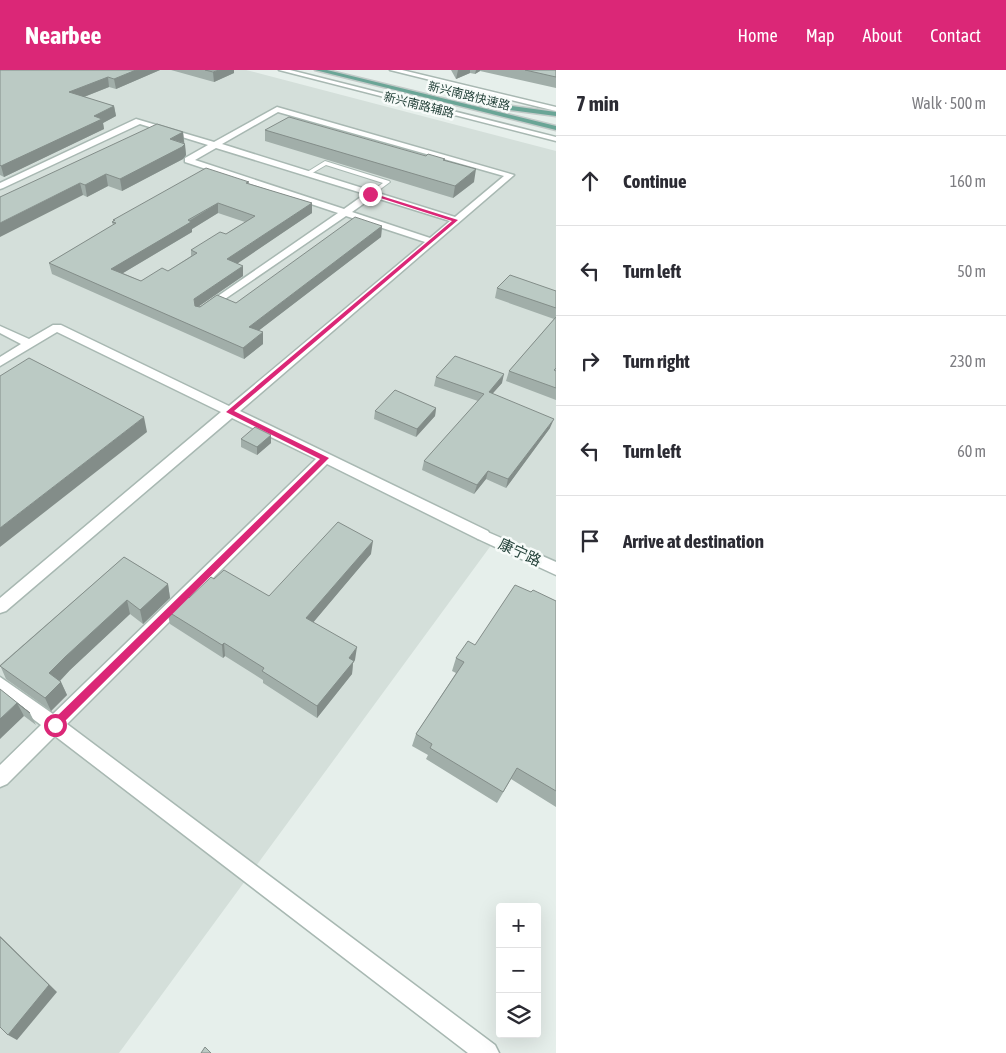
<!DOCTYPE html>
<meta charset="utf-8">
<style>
:root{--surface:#fff;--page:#f7f7f7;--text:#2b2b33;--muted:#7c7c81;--line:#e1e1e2;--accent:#db2777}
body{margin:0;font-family:"Asap Condensed","Noto Sans SC",sans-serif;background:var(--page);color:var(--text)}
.controls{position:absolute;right:15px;bottom:15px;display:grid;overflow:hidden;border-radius:5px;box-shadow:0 5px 20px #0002}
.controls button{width:45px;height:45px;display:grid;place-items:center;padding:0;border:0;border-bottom:1px solid var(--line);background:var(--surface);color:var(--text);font:25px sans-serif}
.stop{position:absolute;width:15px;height:15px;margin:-11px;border:4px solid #db2777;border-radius:50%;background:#fff}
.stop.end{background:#db2777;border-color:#fff;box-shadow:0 1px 5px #0008}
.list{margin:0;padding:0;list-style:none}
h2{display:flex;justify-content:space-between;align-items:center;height:65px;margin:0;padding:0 20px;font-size:21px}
h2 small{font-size:16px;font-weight:400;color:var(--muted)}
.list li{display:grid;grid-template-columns:32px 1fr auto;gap:15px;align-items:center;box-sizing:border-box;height:90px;padding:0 20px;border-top:1px solid var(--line)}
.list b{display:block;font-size:19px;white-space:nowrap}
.list em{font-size:16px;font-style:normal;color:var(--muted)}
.icon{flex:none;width:28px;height:28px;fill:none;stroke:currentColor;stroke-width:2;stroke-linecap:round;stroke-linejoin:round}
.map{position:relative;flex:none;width:556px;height:983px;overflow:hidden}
header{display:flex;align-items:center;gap:30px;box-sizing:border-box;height:70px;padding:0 25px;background:var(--accent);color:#fff}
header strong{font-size:24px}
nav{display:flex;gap:28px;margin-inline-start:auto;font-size:18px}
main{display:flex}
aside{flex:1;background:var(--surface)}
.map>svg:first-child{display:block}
.built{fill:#d4dfda}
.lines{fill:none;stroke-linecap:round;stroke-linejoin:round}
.service-casing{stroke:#a8b8b2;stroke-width:2}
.minor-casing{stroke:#a8b8b2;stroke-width:3}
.tertiary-casing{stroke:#a8b8b2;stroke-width:3}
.primary-casing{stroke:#c2cac8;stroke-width:3}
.service{fill:#fff;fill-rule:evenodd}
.minor{fill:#fff;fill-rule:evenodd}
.tertiary{fill:#fff;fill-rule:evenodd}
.primary{fill:#6aa596;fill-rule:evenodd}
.wall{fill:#a1aea9;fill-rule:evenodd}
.shaded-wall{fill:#838d89}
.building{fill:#bbcac4;stroke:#838d89;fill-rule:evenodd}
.route{fill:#db2777}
.labels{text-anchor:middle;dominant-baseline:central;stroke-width:5;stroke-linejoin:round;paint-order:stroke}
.far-street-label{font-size:12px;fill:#24423a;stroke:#f7fbf9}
.street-label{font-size:15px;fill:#24423a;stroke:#f7fbf9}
</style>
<header>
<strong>Nearbee</strong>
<nav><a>Home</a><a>Map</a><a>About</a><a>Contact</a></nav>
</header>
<main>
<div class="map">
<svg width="556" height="983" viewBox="0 0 556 983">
<rect width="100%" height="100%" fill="#e6efeb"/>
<path class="built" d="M 0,0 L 246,0 L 556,81 L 556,505 L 492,474 L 119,983 L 0,983 Z"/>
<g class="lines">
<defs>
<path id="service" d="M 325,91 L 389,111 L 390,112 L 371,126 L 368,124 L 369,123 L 383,113 L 326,95 L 309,105 L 304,104 Z"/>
<path id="minor" d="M 279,0 L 290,0 L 556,67 L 556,71 Z
M 390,0 L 402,0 L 556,37 L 556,41 Z
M 277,37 L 514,105 L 240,341 L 488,461 L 490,465 L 488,469 L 478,469 L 327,394 L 67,654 L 495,975 L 499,983 L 468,983 L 55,666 L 7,714 L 0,717 L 0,695 L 41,655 L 0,624 L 0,607 L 53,644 L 316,389 L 232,348 L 6,541 L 0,543 L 0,528 L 221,342 L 57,262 L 0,296 L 0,287 L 21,274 L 0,263 L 0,256 L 29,269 L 53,255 L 61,255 L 229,336 L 425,172 L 346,146 L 206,242 L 201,239 L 202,237 L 338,143 L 185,92 L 185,88 L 208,75 L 140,54 L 3,118 L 0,119 L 0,113 L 136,49 L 214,72 ZM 278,42 L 504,106 L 455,147 L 222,74 ZM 216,78 L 365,124 L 344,139 L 195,90 ZM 373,127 L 450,151 L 430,168 L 352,142 Z"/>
<path id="tertiary" d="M 483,460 L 556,492 L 556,505 L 478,469 L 476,465 L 478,461 Z"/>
<path id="primary" d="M 315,0 L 327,0 L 556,56 L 556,60 Z
M 505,35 L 556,42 L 556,46 L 502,39 L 502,35 Z"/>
</defs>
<use href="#service" class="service-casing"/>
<use href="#minor" class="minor-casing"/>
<use href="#tertiary" class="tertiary-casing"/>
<use href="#primary" class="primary-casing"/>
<use href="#service" class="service"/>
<use href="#minor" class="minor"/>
<use href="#tertiary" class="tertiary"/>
<use href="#primary" class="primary"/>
</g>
<path class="wall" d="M 0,0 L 160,0 L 116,19 L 109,17 L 84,27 L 114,36 L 116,46 L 103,53 L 104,59 L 4,107 L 0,105 Z
M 171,0 L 234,0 L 234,3 L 214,12 Z
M 451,0 L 556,0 L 556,18 L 480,1 L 475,4 L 470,3 L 456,9 Z
M 265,60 L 445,89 L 445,91 L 474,112 L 453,128 L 265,71 Z
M 183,62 L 186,85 L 183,89 L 122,121 L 108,116 L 87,127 L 83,125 L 0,127 Z
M 249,114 L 312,133 L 312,143 L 237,193 L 243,206 L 199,236 L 236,233 L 382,156 L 381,167 L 258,261 L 263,274 L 244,289 L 52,204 L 49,193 L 113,155 L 112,152 L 114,151 L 113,150 ZM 218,143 L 245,152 L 226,164 L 191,180 L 191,186 L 168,201 L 141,211 L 123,203 L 192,162 L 192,159 Z
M 497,218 L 556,221 L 556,330 L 506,311 L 509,301 L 554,249 L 495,228 Z
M 436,307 L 502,313 L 492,324 L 550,358 L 506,418 L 486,409 L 474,424 L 422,400 L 424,391 L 478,331 L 434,316 Z
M 436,338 L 435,346 L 416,367 L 374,349 L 375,341 Z
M 271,365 L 271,373 L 257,385 L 241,377 L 241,369 Z
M 371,484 L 313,552 L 355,590 L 353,593 L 352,604 L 317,648 L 263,613 L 263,610 L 225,586 L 223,588 L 170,554 L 167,541 L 189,528 L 214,509 L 269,526 Z
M 124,487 L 168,514 L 170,528 L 143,554 L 130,544 L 70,600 L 60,611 L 61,612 L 67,625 L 51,641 L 6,609 L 0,595 Z
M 531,522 L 556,531 L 556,737 L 511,709 L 497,733 L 426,689 L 428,685 L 412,676 L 416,664 L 456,603 L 452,601 L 456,588 L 475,575 Z
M 0,619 L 30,643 L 36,655 L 24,646 Z"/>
<path class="shaded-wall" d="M 136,0 L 160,0 L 116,19 L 114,9 Z
M 219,0 L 234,0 L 234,3 L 214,12 L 213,2 Z
M 458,0 L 470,0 L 470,3 L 456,9 Z
M 476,0 L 480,0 L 480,1 L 475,4 Z
M 108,7 L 109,17 L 71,32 L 69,22 Z
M 114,36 L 116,46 L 103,53 L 104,59 L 4,107 L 1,96 L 94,46 Z
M 183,62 L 184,73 L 170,69 Z
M 185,74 L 186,85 L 183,89 L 122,121 L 120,109 Z
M 476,99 L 474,112 L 453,128 L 455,116 Z
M 106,104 L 108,116 L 87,127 L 85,115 Z
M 80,113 L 83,125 L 0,167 L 0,153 Z
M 218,133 L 218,143 L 192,159 L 192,162 L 113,209 L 111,199 Z
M 312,133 L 312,143 L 228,200 L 227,189 Z
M 382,156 L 381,167 L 249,268 L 249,257 Z
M 243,196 L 243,206 L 195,239 L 194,229 Z
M 263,262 L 263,274 L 244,289 L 243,278 Z
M 504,304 L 502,313 L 486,331 L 489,322 Z
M 436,338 L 435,346 L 416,367 L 417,359 Z
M 144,347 L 147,362 L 0,477 L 0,458 Z
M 554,349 L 550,358 L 506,418 L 508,409 Z
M 271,365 L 271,373 L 257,385 L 257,377 Z
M 488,401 L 486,409 L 474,424 L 477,415 Z
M 373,471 L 371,484 L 306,561 L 306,548 Z
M 168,514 L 170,528 L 143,554 L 140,540 Z
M 127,530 L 130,544 L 70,600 L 55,616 L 49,603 L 65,587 Z
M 224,573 L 225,586 L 223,588 L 222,575 Z
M 357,577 L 355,590 L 353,593 L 352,604 L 317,648 L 317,636 L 349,588 Z
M 61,612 L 67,625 L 51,641 L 45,628 Z
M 17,633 L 24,646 L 0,669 L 0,649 Z
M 0,866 L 57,922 L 17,970 L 8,965 Z"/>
<path class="building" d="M 0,0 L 136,0 L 114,9 L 108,7 L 69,22 L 114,36 L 94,46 L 102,49 L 1,96 L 0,95 Z
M 205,0 L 219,0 L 213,2 Z
M 525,0 L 556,0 L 556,7 Z
M 289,47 L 426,86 L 428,84 L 445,89 L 443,90 L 476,99 L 455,116 L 265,60 Z
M 157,54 L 183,62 L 170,69 L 185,74 L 182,77 L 120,109 L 106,104 L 85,115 L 80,113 L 0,153 L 0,127 Z
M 206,98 L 249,112 L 246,113 L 312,133 L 227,189 L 243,196 L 194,229 L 195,236 L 200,237 L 217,225 L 236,233 L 355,147 L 382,156 L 249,257 L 263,262 L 243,278 L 49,193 L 116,153 L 112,152 L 115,150 L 113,150 ZM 218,133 L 255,146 L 226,164 L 220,162 L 191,180 L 197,183 L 168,201 L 162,198 L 141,211 L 111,199 L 191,152 L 188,150 Z
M 510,205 L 556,221 L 556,238 L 497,218 Z
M 556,247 L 556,298 L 554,300 L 556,301 L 556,318 L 509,301 Z
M 455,286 L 504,304 L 489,322 L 554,349 L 508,409 L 488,401 L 477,415 L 424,391 L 484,324 L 436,307 Z
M 29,288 L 144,347 L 0,458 L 0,306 Z
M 395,320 L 436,338 L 417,359 L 375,341 Z
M 255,357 L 271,365 L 257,377 L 241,369 Z
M 338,452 L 373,471 L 306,548 L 357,577 L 349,588 L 354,591 L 317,636 L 262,601 L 264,598 L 224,573 L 222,575 L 167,541 L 184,524 L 189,528 L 211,507 L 214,509 L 224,500 L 269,526 Z
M 124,487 L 168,514 L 140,540 L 127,530 L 65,587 L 49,603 L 61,612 L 45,628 L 0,596 Z
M 515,515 L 531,522 L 533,520 L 556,531 L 556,721 L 517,698 L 503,722 L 430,678 L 432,674 L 416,664 L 464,592 L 456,588 L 468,571 L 475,575 Z
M 0,619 L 30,643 L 17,633 L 0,649 Z
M 0,867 L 49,915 L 8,965 L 0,957 Z
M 205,977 L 211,983 L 201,983 Z"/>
<path class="route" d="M 372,123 L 458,150 L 234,341 L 329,388 L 58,658 L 51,658 L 51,652 L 320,389 L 226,342 L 452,151 L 368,124 Z"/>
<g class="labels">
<g class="far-street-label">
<text transform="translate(469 26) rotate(14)">新兴南路快速路</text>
<text transform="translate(419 35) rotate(14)">新兴南路辅路</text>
</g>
<g class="street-label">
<text transform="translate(520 482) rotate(25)">康宁路</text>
</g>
</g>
</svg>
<div class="controls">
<button>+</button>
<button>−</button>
<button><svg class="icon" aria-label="layers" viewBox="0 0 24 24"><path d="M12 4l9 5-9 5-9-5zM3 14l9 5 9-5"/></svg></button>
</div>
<div class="stop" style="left:55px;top:655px"></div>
<div class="stop end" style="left:370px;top:124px"></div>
</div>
<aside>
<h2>7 min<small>Walk · 500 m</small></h2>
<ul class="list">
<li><svg class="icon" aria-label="ahead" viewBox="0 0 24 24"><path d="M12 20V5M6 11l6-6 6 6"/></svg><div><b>Continue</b></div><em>160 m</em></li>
<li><svg class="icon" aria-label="left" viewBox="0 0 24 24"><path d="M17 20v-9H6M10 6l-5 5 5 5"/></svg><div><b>Turn left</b></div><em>50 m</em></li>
<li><svg class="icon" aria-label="right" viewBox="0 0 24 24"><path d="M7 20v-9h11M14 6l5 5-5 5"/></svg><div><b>Turn right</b></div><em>230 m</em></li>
<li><svg class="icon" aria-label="left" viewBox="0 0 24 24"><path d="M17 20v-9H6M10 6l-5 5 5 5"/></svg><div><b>Turn left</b></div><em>60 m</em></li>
<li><svg class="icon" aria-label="arrive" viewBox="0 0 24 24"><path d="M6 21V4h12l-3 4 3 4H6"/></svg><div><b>Arrive at destination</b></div></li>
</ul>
</aside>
</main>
